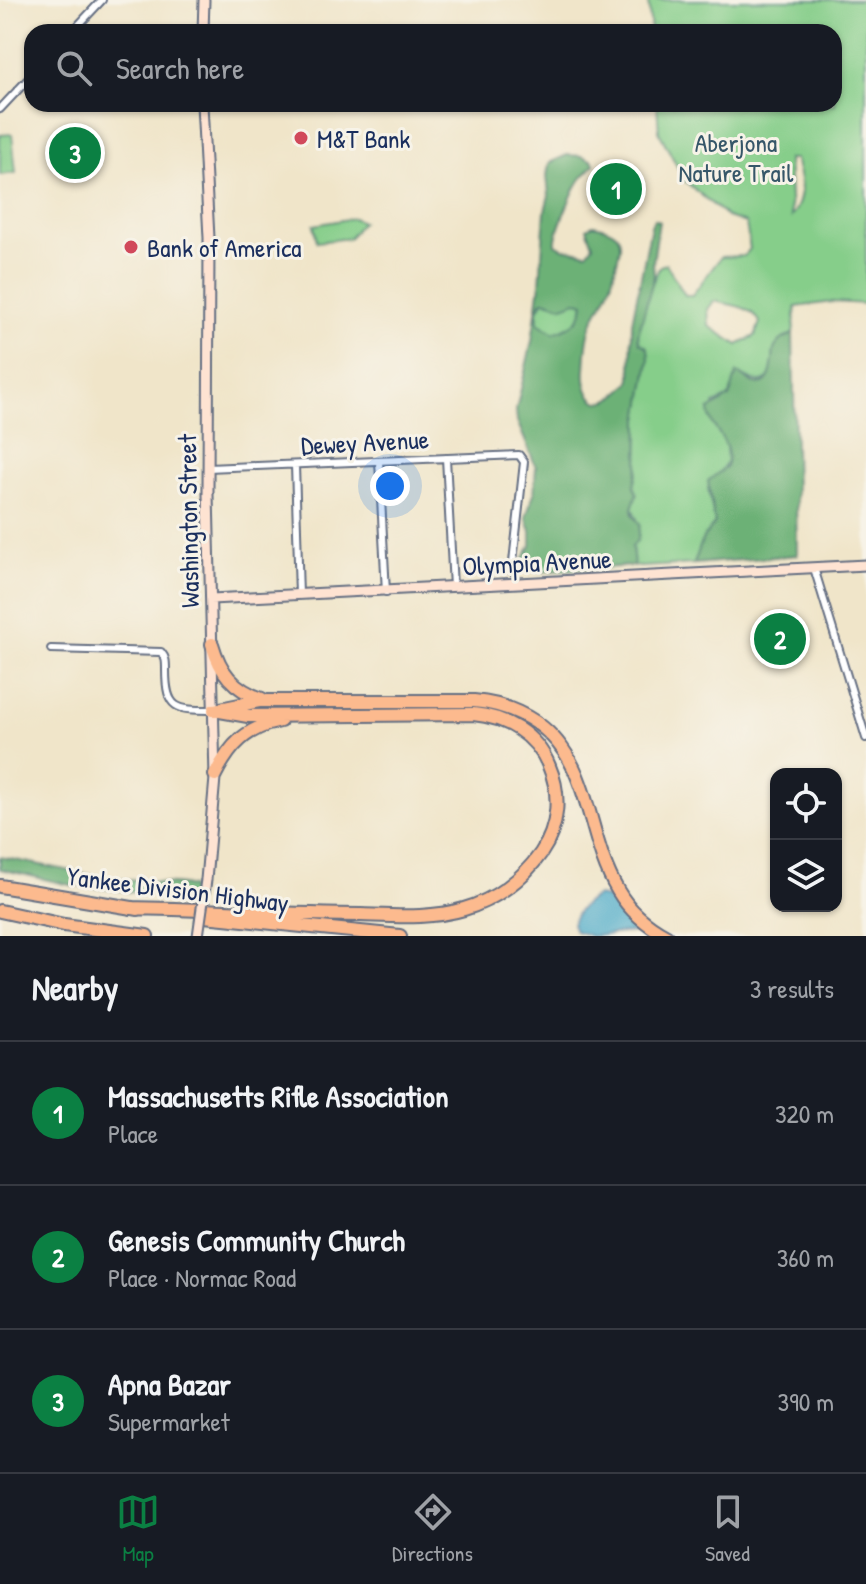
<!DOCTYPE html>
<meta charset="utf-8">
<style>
:root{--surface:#171b24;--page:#20242c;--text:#f1f3f6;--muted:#9ea1a6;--line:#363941;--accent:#0b8043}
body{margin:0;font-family:"Patrick Hand",sans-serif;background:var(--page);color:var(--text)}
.controls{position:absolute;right:24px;bottom:24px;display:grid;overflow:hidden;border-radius:16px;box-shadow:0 2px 6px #0004}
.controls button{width:72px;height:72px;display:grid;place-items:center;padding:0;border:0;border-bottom:2px solid var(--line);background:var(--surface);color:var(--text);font:40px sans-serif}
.you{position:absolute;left:390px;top:486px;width:28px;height:28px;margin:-20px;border:6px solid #fff;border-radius:50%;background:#1a73e8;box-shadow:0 0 0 12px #1a73e833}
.badge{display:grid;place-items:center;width:52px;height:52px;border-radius:50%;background:var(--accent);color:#fff;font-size:26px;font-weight:700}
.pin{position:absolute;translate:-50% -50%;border:4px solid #fff;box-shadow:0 2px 8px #0006}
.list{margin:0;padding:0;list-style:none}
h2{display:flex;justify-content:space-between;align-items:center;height:104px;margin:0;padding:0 32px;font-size:34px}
h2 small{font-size:26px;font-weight:400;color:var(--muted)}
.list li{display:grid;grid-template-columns:52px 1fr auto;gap:24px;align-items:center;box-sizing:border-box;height:144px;padding:0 32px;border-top:2px solid var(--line)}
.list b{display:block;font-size:30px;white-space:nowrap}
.list p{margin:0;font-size:26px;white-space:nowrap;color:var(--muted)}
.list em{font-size:26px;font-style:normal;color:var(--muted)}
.icon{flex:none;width:44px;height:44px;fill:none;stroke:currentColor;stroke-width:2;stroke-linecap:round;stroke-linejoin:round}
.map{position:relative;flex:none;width:866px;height:936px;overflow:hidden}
.search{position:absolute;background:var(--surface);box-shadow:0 2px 6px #0004;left:24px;right:24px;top:24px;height:88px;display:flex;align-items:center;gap:20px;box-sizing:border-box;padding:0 28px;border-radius:24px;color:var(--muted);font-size:30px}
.sheet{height:536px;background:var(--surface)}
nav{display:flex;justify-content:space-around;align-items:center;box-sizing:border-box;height:112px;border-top:2px solid var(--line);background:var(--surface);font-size:22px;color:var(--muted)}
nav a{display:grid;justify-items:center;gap:4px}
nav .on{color:var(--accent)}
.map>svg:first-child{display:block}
.green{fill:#86ce8a;stroke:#507e74;stroke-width:2;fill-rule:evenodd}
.forest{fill:#6cb176;stroke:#44706a;stroke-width:2;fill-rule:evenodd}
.water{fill:#47a8c7;stroke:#316c92;stroke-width:2}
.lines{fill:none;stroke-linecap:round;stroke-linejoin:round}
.street-casing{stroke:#666f83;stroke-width:10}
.secondary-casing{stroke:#666f83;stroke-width:13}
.highway-casing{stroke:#666f83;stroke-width:16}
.street{stroke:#fff;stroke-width:6}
.secondary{stroke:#fee3d2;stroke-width:9}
.highway{stroke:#fcba8e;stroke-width:12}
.secondary-bridge-casing{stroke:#666f83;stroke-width:13;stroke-linecap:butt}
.secondary-bridge{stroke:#fee3d2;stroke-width:9}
.poi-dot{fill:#d1495b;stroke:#f7f3e8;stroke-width:3}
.labels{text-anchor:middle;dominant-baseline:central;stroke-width:6;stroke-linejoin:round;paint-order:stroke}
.poi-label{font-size:26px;fill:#1b2f5e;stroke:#f7f3e8;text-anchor:start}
.park-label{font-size:26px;fill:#365769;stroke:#f7f3e8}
.street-label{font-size:26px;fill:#1b2f5e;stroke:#f7f3e8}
</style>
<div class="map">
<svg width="866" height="936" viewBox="0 0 866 936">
<rect width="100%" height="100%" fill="#f7f3e8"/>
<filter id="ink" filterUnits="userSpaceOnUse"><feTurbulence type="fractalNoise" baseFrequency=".0125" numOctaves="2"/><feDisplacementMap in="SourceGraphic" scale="16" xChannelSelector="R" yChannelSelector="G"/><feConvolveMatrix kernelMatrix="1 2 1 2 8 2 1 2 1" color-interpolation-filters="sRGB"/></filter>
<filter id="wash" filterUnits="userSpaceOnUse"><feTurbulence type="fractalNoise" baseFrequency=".006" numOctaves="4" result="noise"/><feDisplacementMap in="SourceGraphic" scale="32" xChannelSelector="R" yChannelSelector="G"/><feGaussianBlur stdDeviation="1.8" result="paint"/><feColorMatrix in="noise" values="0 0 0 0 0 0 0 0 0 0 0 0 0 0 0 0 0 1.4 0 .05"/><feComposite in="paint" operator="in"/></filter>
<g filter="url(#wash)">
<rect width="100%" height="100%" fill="#f0e5c9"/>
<path class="green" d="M 648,0 L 866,0 L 866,304 L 832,302 L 796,307 L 793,334 C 785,337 777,342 774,351 C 773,356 775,360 774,365 C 769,389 755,383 740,374 L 729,397 L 714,404 L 726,444 L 727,462 L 708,488 L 715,523 L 703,538 L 694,564 L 640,567 L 634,566 L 632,547 L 638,539 L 637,519 L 632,508 L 637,494 L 634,486 L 638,467 L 639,419 L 649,360 L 646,346 L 639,342 L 638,335 L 648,292 L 660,266 L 666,264 L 685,295 L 692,295 L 721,257 L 744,256 L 750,249 L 746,223 L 727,217 L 685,181 L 659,132 L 657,104 L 834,104 L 834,32 L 651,32 ZM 788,159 L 795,159 C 801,180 806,198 791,217 ZM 714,301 C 732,306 750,305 760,322 L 755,336 L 738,345 L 709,326 L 708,309 Z
M 12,134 L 16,173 L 0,175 L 0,135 Z
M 353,218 L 362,222 L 349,238 L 317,242 L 314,225 Z
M 544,300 L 562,306 C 570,302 575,299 584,302 C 583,322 570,327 554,333 L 538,324 L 537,312 Z"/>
<path class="forest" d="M 567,155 L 582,156 L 593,161 L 594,165 C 590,170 585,173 581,179 C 574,188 554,234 556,244 L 563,248 L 587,253 L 593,245 L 587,228 L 593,225 C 627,231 622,242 615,269 C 613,275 612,281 610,287 C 606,301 595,312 591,326 C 586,340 586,355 585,369 C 584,382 586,395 598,402 C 611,403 619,391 629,384 L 631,379 L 632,322 L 651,226 L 654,219 L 659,221 L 653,262 L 654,276 L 638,335 L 639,342 L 648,348 L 649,360 L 639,419 L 638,467 L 634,486 L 637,494 L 632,508 L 633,515 L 640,524 L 638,539 L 632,547 L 634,566 L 535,572 L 524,566 L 523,559 L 531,546 L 531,531 L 526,517 L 534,493 L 536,467 L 517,421 L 516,410 L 532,341 L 540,284 L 545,211 L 549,195 L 547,176 L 549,163 ZM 545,300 L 562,306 C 571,305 574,298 584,303 C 583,321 570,327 554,333 L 538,323 L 537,312 L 541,302 Z
M 793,334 L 797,555 L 694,564 L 703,538 L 715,523 L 708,481 L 726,467 C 734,438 710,433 709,410 L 729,397 L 737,373 C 742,375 748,381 754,383 C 774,389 772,360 774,350 C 777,341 786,337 793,334 Z
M 0,857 L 102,877 L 183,885 L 191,887 L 193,894 L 190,898 L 185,898 L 70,885 L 0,869 Z"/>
<path class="water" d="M 598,896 L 607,898 L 633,929 L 633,932 L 591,936 L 575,931 L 572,924 C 574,913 587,900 598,896 Z"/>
</g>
<g filter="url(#ink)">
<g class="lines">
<defs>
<path id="street" d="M 72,32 L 102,0
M 0,109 L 32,75
M 446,458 L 453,587
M 379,461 L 386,592
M 295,465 L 299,595
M 208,468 L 519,455 L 524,462 L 512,571
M 814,568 L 866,738
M 51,649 L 161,652 C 166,658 166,661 166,670 C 166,711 177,710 214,710"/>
<path id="secondary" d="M 203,32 L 204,0
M 202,104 L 209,238 L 208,494 L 215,778 L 206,880
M 211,599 L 866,565"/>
<path id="highway" d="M 212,644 C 220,672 233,689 262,699
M 215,710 L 259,701 L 474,701 C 497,703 518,710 537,723 C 593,763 585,836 618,891 C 629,910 648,926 667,936
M 215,775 C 230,745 246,728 280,721
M 0,886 L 138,909
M 130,908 C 207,909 284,915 361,915 C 395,916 431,919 464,909 C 495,900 523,879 541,853 C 559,827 561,794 549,766 C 536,734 506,717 473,714 L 248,716 L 214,710
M 0,911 L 64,925 L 147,936
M 204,916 L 400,936"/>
</defs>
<use href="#street" class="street-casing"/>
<use href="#secondary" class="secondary-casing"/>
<use href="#highway" class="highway-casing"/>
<use href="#street" class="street"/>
<use href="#secondary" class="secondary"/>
<use href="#highway" class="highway"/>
<defs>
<path id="secondary-bridge" d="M 198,936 L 206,880"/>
</defs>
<use href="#secondary-bridge" class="secondary-bridge-casing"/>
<use href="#secondary-bridge" class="secondary-bridge"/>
</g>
</g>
<g class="poi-dot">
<circle cx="301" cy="138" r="8"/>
<circle cx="131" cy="247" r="8"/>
</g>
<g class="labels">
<g class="poi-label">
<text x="317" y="138">M&amp;T Bank</text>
<text x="147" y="247">Bank of America</text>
</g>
<g class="park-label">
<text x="736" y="142">Aberjona<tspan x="736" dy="30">Nature Trail</tspan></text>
</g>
<g class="street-label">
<text transform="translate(365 442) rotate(-3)">Dewey Avenue</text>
<text transform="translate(188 521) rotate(-91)">Washington Street</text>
<text transform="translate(537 562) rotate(-3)">Olympia Avenue</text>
<text transform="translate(178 889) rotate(7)">Yankee Division Highway</text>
</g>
</g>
</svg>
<div class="controls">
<button><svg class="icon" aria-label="locate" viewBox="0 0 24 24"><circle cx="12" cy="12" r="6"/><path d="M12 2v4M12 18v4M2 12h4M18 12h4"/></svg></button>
<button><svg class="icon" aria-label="layers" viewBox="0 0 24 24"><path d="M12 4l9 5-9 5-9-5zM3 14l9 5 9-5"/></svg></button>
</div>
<div class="you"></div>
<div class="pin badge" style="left:616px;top:189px">1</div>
<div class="pin badge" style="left:780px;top:639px">2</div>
<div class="pin badge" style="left:75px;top:153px">3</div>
<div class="search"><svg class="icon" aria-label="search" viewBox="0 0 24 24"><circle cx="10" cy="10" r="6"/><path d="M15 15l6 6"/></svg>Search here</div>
</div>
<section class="sheet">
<h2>Nearby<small>3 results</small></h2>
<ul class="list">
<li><span class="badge">1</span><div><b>Massachusetts Rifle Association</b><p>Place</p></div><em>320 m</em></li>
<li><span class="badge">2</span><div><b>Genesis Community Church</b><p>Place · Normac Road</p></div><em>360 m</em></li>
<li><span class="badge">3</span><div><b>Apna Bazar</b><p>Supermarket</p></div><em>390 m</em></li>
</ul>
</section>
<nav>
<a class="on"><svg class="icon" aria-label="map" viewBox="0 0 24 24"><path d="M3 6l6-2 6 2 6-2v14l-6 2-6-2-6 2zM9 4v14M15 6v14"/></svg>Map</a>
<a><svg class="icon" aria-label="directions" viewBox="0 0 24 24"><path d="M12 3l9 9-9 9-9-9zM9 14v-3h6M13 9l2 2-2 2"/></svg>Directions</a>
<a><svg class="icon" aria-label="saved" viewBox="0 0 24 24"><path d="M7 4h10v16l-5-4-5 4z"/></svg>Saved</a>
</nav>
